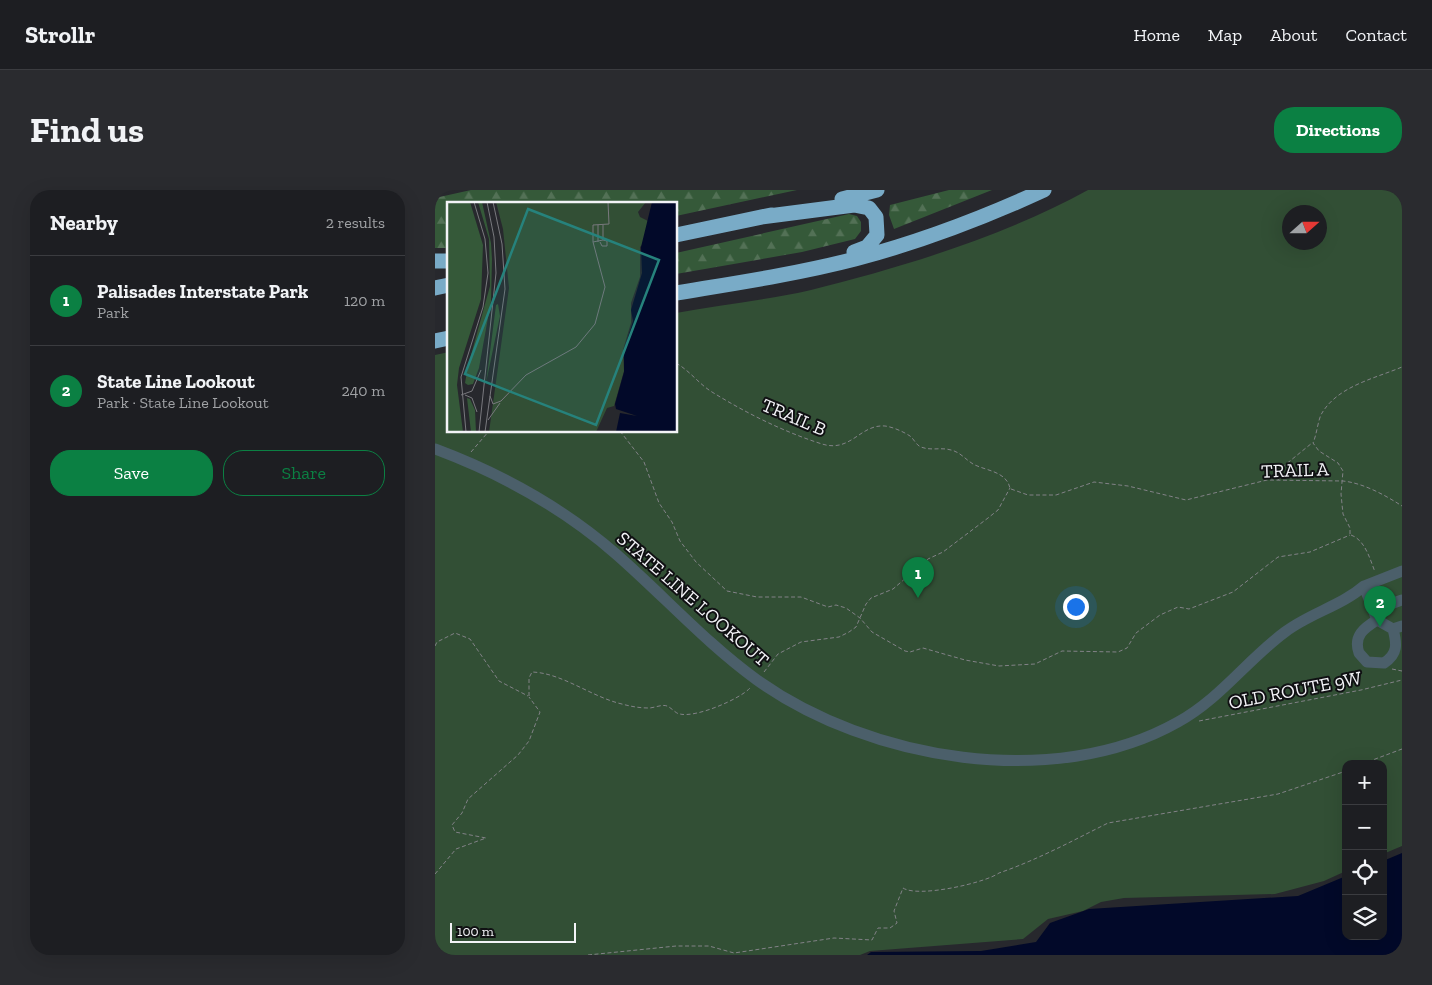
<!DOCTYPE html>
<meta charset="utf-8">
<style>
:root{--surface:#1d1e22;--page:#2a2b2f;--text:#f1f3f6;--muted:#a0a2a5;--line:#3b3c40;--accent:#0b8043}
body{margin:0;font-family:"Zilla Slab",serif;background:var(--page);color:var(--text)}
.controls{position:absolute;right:15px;bottom:15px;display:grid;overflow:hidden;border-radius:10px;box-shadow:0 5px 20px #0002}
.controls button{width:45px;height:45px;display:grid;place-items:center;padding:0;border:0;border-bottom:1px solid var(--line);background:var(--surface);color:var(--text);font:25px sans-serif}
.compass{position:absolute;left:847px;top:15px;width:45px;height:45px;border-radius:50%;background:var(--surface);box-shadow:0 5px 20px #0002;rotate:69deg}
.scale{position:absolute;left:15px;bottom:12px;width:126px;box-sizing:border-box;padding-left:5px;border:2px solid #f3f3f7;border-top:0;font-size:14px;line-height:18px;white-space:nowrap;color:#f3f3f7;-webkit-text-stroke:4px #101113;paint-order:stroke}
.you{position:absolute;left:640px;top:416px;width:18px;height:18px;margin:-12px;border:4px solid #fff;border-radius:50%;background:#1a73e8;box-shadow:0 0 0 8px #1a73e833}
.badge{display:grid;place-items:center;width:32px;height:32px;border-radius:50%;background:var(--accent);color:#fff;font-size:16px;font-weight:700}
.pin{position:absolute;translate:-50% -41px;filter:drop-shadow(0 1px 2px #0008)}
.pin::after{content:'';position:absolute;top:26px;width:18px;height:15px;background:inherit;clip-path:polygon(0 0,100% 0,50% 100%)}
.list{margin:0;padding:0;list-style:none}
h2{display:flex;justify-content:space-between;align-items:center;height:65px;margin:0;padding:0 20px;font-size:21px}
h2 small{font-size:16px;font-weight:400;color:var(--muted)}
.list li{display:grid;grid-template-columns:32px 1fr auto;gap:15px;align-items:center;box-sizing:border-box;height:90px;padding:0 20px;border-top:1px solid var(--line)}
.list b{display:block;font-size:19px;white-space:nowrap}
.list p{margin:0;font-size:16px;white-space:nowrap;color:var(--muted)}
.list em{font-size:16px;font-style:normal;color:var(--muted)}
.actions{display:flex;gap:10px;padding:15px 20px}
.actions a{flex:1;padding:11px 0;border:1px solid var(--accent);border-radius:20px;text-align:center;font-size:18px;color:var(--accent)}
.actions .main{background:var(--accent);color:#fff}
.icon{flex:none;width:28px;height:28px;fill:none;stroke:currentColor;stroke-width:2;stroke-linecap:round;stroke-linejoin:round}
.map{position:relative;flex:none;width:967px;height:765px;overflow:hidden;border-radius:20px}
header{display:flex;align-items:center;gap:30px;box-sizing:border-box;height:70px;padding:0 25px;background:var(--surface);border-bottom:1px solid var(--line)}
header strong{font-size:24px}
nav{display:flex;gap:28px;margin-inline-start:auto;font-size:18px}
.intro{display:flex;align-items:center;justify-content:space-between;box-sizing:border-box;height:120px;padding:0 30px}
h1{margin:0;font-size:35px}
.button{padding:12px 22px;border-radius:20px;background:var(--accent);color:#fff;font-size:18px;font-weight:700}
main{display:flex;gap:30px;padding:0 30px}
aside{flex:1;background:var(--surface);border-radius:20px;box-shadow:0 5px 20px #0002}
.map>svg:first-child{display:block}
.forest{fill:url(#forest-firs)}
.green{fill:#324f35;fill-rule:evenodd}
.water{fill:#020929}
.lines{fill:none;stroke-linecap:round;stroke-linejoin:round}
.path{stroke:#828287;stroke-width:1;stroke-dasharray:4 2.5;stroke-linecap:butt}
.minor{stroke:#4b5f6a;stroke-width:11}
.highway{stroke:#79abc7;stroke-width:15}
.labels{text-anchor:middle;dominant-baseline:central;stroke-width:4;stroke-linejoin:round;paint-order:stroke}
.street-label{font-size:19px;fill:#f3f3f7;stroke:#101113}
.inset-road{fill:none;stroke:#79797e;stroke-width:1}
.view{fill:#26827c;fill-opacity:0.15;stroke:#26827c;stroke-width:2.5}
.inset-edge{fill:none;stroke:#f3f3f7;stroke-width:2.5}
</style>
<header>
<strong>Strollr</strong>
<nav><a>Home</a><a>Map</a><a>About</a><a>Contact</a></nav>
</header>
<div class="intro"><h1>Find us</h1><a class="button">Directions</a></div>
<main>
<aside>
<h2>Nearby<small>2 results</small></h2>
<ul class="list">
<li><span class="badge">1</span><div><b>Palisades Interstate Park</b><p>Park</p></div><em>120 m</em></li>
<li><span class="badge">2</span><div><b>State Line Lookout</b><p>Park · State Line Lookout</p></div><em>240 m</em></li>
</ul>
<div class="actions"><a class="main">Save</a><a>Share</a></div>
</aside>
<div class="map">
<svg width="967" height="765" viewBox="0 0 967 765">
<defs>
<pattern id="forest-firs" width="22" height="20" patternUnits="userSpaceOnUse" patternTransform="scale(1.25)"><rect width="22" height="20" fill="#355939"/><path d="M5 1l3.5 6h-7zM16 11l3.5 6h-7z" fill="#537156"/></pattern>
</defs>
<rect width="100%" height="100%" fill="#27282d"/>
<path class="forest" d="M 36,0 L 362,0 L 241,26 L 241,14 L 14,14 L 14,58 L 0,58 L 0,8 Z
M 514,0 L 557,0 L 459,39 L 454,25 L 455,15 Z
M 414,24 L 422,26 L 426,32 L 426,41 L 420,49 L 367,62 L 241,84 L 241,63 Z"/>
<path class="green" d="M 653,0 L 967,0 L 967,656 L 948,664 L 948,574 L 911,574 L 911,681 L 889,691 L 840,704 L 689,708 L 666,712 L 648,721 L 613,729 L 588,749 L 435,761 L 425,765 L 0,765 L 0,165 L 14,162 L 14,241 L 241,241 L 241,123 C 286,115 332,110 376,100 C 468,77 570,46 653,0 ZM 854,22 L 884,22 L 884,52 L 854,52 Z"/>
<path class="water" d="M 967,663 L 967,765 L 432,765 L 436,762 L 546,761 L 601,752 L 615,733 L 654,719 L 863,706 L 911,686 L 911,746 L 948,746 L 948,671 Z"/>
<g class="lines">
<path class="path" d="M 241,173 C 255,181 264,194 277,202 C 311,223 349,242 387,254 C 416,263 425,234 450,236 C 458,237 469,242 475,246 C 479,249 481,255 486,257 C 496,261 506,257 516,260 C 525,262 530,269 538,274 C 551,281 571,281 575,298
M 185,241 L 209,272 L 224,313 L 237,332 L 245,351 L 261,372 L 292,401 L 322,407 L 366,407 L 393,417 L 401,415 L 411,418 L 425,428 L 437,442 L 470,461 L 475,462 L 488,458 L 530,470 L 564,476 L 600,474 L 627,461 L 683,462 L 692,458 L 701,443 L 725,425 L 743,417 L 754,419 L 798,402 L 843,367 L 875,362 L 915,345
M 36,262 L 54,241
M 843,290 L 850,275 L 877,253
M 576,299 L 593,305 L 621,305 L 659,292 L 693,296 L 751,310 L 832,290 L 908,291 C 928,293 950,305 967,316
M 915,344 L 915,338 L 908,324 L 906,304 L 908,281 L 903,273 L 884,261 L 878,253 C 882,244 883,229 887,223 C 903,196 941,188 967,177
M 916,345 C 930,350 935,369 940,382
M 0,456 L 2,452 L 20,443 L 35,449 L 64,491 L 93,506
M 957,479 L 967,481
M 329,482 L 343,464 L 366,452 L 404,447 L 414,442 L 421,437 L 431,414 L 436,408 L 458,399 L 493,369 L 508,362 L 553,328 L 563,320 L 575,298
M 94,506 L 94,488 L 97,482 C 126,483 154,505 183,513 C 194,516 203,518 214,518 C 219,518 227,514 232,516 C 237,518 241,524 245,524 C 261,528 305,509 315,498
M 764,531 L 926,500 L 967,490
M 927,574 L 967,559
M 0,684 L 21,659 L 51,648 L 20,642 L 17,635 L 27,623 L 33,609 L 83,565 L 94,551 L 105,522 L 94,507
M 153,765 L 241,756 L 274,756 L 299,763 L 399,748 L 437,750 L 443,738 L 455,738 L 462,733 L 459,721 L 468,698 C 483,708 550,693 564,683 C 602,670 637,651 673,633 L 843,604 L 911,581"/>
<path class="minor" d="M 0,259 C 67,284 127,317 181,364 C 228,405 271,453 322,490 C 434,570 619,602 743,532 C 785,509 812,470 850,442 C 875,423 906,416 929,396
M 967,381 L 929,396 L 942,430 L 958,439 L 967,436
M 939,420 L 967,410
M 942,430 C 929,438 918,446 924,463 L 932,472 L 949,473 C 963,464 962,454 958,439"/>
<path class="highway" d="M 407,9 L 442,0
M 326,27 L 419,15 L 434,18 L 441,27 L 442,45 L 432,57 L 419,62
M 241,45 L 336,25
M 0,71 L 14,71
M 0,98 L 14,95
M 241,103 C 301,93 362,84 420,69 C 485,52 548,28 609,0
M 0,151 L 14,148"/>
</g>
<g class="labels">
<g class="street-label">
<text transform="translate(359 227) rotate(23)">TRAIL B</text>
<text transform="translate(860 280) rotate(-2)">TRAIL A</text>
<text transform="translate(258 409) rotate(41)">STATE LINE LOOKOUT</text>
<text transform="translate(860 500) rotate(-11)">OLD ROUTE 9W</text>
</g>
</g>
<g transform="translate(12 12)">
<rect width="230" height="230" fill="#27282d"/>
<path d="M 0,0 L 23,0 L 36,43 L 34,97 L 12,166 L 10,183 L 16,230 L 0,230 ZM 31,0 L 35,0 L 44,41 L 45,57 L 44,99 L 32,166 L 26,182 L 21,183 L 18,181 L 21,164 L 43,84 L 42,37 ZM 51,102 L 53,114 L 39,181 L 49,103 ZM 20,196 L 23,197 L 28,208 L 29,230 L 24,230 Z" fill="#355939"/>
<path d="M 49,0 L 199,0 L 191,10 L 193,15 L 201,19 L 197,41 L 193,45 L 193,75 L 184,101 L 184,121 L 176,148 L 177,169 L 167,204 L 160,206 L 149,230 L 42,230 L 62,86 L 56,27 Z" fill="#324f35"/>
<path d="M 205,0 L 230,0 L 230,230 L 169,230 L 173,211 L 190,214 L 169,207 L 168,202 L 177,170 L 177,148 L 186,119 L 184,108 L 195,71 L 194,45 Z" fill="#020929"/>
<path class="inset-road" d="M 156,23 L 156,38 L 146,40 L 146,23 L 162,22 L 161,0M 151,40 L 151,23M 153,40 L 155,44 L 160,44 L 160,39 L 156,38M 14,193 L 25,189 L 34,168M 18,193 L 25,196 L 30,210M 43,194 L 46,202 L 54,199M 54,199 L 79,173 L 129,145 L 148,122 L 158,85 L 146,40M 41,218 L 53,201M 19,230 L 14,175 L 36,105 L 41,71 L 38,37 L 27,0M 32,230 L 49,71 L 47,35 L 40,0M 38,230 L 58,87 L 55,42 L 46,0"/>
<path class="view" d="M 81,7 L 212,58 L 149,223 L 18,172 Z"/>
<rect width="230" height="230" class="inset-edge"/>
</g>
</svg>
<div class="controls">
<button>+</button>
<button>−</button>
<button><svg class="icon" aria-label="locate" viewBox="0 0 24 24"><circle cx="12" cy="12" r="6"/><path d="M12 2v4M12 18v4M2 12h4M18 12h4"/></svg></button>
<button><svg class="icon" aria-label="layers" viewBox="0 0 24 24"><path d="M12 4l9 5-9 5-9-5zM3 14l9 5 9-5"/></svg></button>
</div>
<svg class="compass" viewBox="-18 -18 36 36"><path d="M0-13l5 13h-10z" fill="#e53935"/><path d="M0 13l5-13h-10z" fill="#a0a2a5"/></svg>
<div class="scale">100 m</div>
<div class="you"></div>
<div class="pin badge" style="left:483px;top:408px">1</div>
<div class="pin badge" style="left:945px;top:437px">2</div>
</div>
</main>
